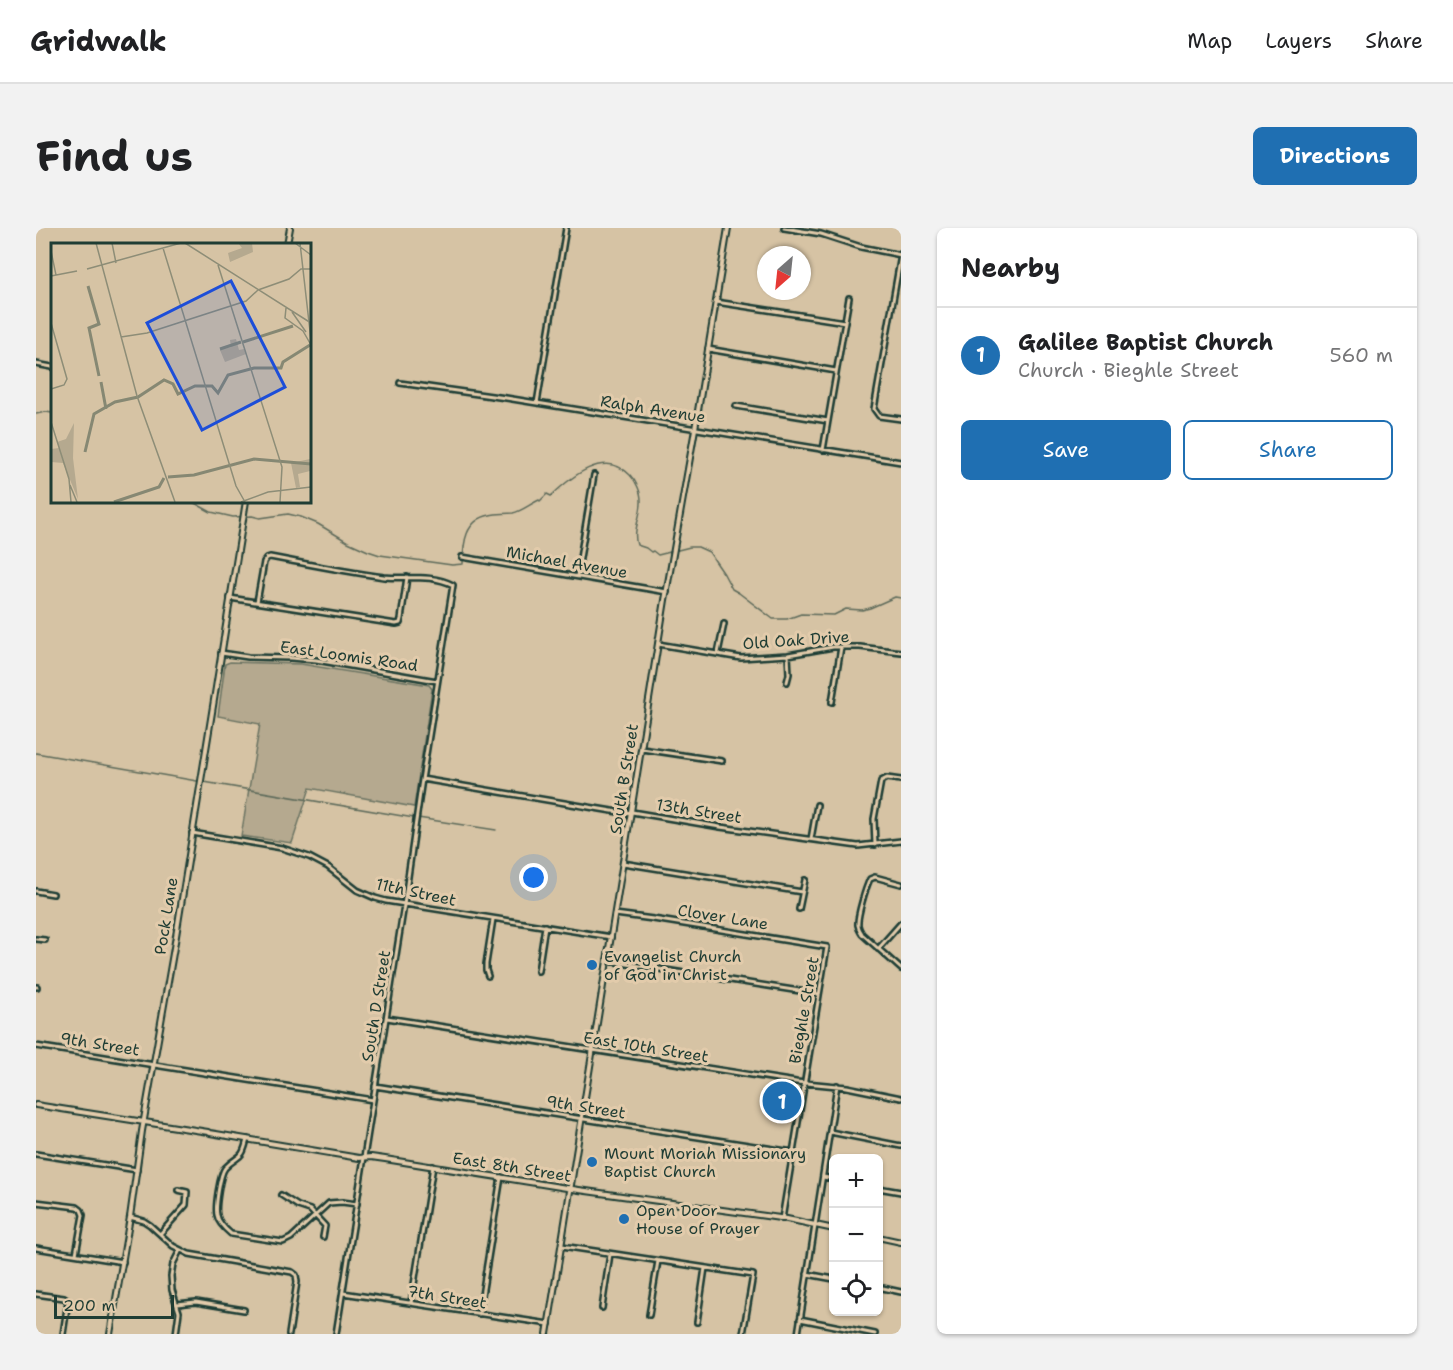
<!DOCTYPE html>
<meta charset="utf-8">
<style>
:root{--surface:#fff;--page:#f2f2f2;--text:#202124;--muted:#757577;--line:#e0e0e0;--accent:#1f6fb2}
body{margin:0;font-family:"Shantell Sans",sans-serif;background:var(--page);color:var(--text)}
.controls{position:absolute;right:18px;bottom:18px;display:grid;overflow:hidden;border-radius:9px;box-shadow:0 2px 4px #0004}
.controls button{width:54px;height:54px;display:grid;place-items:center;padding:0;border:0;border-bottom:2px solid var(--line);background:var(--surface);color:var(--text);font:30px sans-serif}
.compass{position:absolute;left:721px;top:18px;width:54px;height:54px;border-radius:50%;background:var(--surface);box-shadow:0 2px 4px #0004;rotate:207deg}
.scale{position:absolute;left:18px;bottom:15px;width:120px;box-sizing:border-box;padding-left:6px;border:3px solid #1f3d34;border-top:0;font-size:16px;line-height:21px;white-space:nowrap;color:#1f3d34;-webkit-text-stroke:4px #e2cbab;paint-order:stroke}
.you{position:absolute;left:498px;top:650px;width:21px;height:21px;margin:-15px;border:4px solid #fff;border-radius:50%;background:#1a73e8;box-shadow:0 0 0 9px #1a73e833}
.badge{display:grid;place-items:center;width:39px;height:39px;border-radius:50%;background:var(--accent);color:#fff;font-size:20px;font-weight:700}
.pin{position:absolute;translate:-50% -50%;border:3px solid #fff;box-shadow:0 2px 6px #0006}
.list{margin:0;padding:0;list-style:none}
h2{display:flex;justify-content:space-between;align-items:center;height:78px;margin:0;padding:0 24px;font-size:26px}
h2 small{font-size:20px;font-weight:400;color:var(--muted)}
.list li{display:grid;grid-template-columns:39px 1fr auto;gap:18px;align-items:center;box-sizing:border-box;height:96px;padding:0 24px;border-top:2px solid var(--line)}
.list b{display:block;font-size:22px;white-space:nowrap}
.list p{margin:0;font-size:20px;white-space:nowrap;color:var(--muted)}
.list em{font-size:20px;font-style:normal;color:var(--muted)}
.actions{display:flex;gap:12px;padding:18px 24px}
.actions a{flex:1;padding:14px 0;border:2px solid var(--accent);border-radius:9px;text-align:center;font-size:21px;color:var(--accent)}
.actions .main{background:var(--accent);color:#fff}
.icon{flex:none;width:33px;height:33px;fill:none;stroke:currentColor;stroke-width:2;stroke-linecap:round;stroke-linejoin:round}
.map{position:relative;flex:none;width:865px;height:1106px;overflow:hidden;border-radius:9px}
header{display:flex;align-items:center;gap:36px;box-sizing:border-box;height:84px;padding:0 30px;background:var(--surface);border-bottom:2px solid var(--line)}
header strong{font-size:28px}
nav{display:flex;gap:33px;margin-inline-start:auto;font-size:21px}
.intro{display:flex;align-items:center;justify-content:space-between;box-sizing:border-box;height:144px;padding:0 36px}
h1{margin:0;font-size:42px}
.button{padding:15px 27px;border-radius:9px;background:var(--accent);color:#fff;font-size:21px;font-weight:700}
main{display:flex;gap:36px;padding:0 36px}
aside{flex:1;background:var(--surface);border-radius:9px;box-shadow:0 2px 4px #0004}
.map>svg:first-child{display:block}
.green{fill:#b5a98f;stroke:#6a7362;stroke-width:1.5}
.lines{fill:none;stroke-linecap:round;stroke-linejoin:round}
.stream{stroke:#5d6a5a;stroke-width:1.5}
.minor-casing{stroke:#1f3d34;stroke-width:8}
.tertiary-casing{stroke:#1f3d34;stroke-width:8}
.minor{stroke:#e2cbab;stroke-width:3}
.tertiary{stroke:#e2cbab;stroke-width:4}
.poi-dot{fill:#1f6fb2;stroke:#e2cbab;stroke-width:2}
.labels{text-anchor:middle;dominant-baseline:central;stroke-width:6;stroke-linejoin:round;paint-order:stroke}
.street-label{font-size:16px;fill:#1f3d34;stroke:#e2cbab}
.poi-label{font-size:16px;fill:#1f3d34;stroke:#e2cbab;text-anchor:start}
.inset-river{fill:none;stroke:#868873;stroke-width:3}
.inset-road{fill:none;stroke:#8d8d77;stroke-width:1.5}
.view{fill:#1d4ed8;fill-opacity:0.15;stroke:#1d4ed8;stroke-width:3}
.inset-edge{fill:none;stroke:#1f3d34;stroke-width:3}
</style>
<header>
<strong>Gridwalk</strong>
<nav><a>Map</a><a>Layers</a><a>Share</a></nav>
</header>
<div class="intro"><h1>Find us</h1><a class="button">Directions</a></div>
<main>
<div class="map">
<svg width="865" height="1106" viewBox="0 0 865 1106">
<rect width="100%" height="100%" fill="#d6c3a4"/>
<filter id="ink" filterUnits="userSpaceOnUse"><feTurbulence type="fractalNoise" baseFrequency=".0167" numOctaves="2"/><feDisplacementMap in="SourceGraphic" scale="12" xChannelSelector="R" yChannelSelector="G"/><feConvolveMatrix kernelMatrix="1 2 1 2 8 2 1 2 1" color-interpolation-filters="sRGB"/></filter>
<g filter="url(#ink)">
<path class="green" d="M 194,434 L 265,436 L 393,457 L 396,461 L 378,579 L 274,560 L 256,615 L 205,608 L 224,496 L 182,488 L 189,436 Z"/>
<g class="lines">
<path class="stream" d="M 0,186 L 10,184 L 16,185
M 155,273 L 175,284 L 197,289 L 216,288 L 224,290 L 252,286 L 265,289 L 282,296 L 312,314 L 332,323 L 344,327 L 416,337 L 427,336 C 427,315 429,292 454,287 C 461,285 469,286 477,285 C 486,283 494,276 503,272 L 504,273 L 511,266 L 515,268 C 534,250 568,220 594,247 C 600,253 605,264 605,272 C 606,287 596,302 601,317 L 610,320 L 615,324 L 617,323 L 622,327 L 654,319 L 662,319 L 673,324 L 688,346 L 696,361 L 703,365 L 737,391 L 751,391 L 765,386 L 798,387 L 810,381 L 826,382 L 834,380 L 859,369 L 865,370
M 0,525 L 161,553
M 168,554 L 378,590
M 382,590 L 460,602"/>
<defs>
<path id="minor" d="M 748,0 L 785,6 L 825,19 L 865,27
M 865,27 L 838,181 L 843,188 L 865,191
M 680,74 L 809,94
M 672,121 L 800,143
M 0,136 L 16,139
M 364,155 L 470,170 L 865,234
M 501,175 L 530,0
M 700,178 L 792,193
M 787,222 L 813,70
M 426,329 L 631,364
M 541,348 L 558,247
M 194,370 L 360,396 L 364,395 L 365,391 L 371,349
M 221,374 L 228,334 L 231,330 L 234,329 C 272,336 310,344 348,349 C 370,351 396,346 417,357 L 385,558 L 368,677 L 300,1106
M 622,416 L 705,430 L 752,427 L 797,419 L 824,419 L 865,424
M 185,425 L 212,429 L 254,430 L 280,432 L 401,453
M 682,425 L 688,396
M 751,454 L 753,446 L 752,427
M 796,474 L 805,419
M 606,521 L 686,533
M 386,551 L 588,585 L 596,584 L 684,599 L 822,618 L 865,613
M 156,605 L 246,620 L 273,629 L 292,639 L 321,662 L 339,670 L 350,673 L 575,709
M 775,611 L 781,577
M 839,617 L 838,591 L 845,553 L 851,550 L 865,552
M 587,635 L 766,664
M 865,656 L 839,649 L 834,651 C 830,659 821,688 822,697 C 823,702 824,702 826,706 L 865,741
M 0,663 L 17,666
M 763,681 L 769,652
M 579,686 L 617,691 L 791,719 L 746,991
M 0,711 L 9,712
M 842,721 L 865,695
M 572,733 L 783,766
M 502,743 L 509,698
M 452,748 L 450,742 L 450,736 L 457,691
M 0,759 L 1,759
M 351,790 L 760,854 L 811,859 L 865,870
M 0,818 L 337,872
M 339,858 L 757,924
M 794,904 L 865,918
M 211,911 C 206,934 202,926 189,940 C 184,946 179,979 181,987 C 182,994 189,1001 195,1006 L 247,1014 L 255,1010 L 293,975 L 306,974 L 321,976
M 0,926 L 101,942
M 787,949 L 798,951
M 842,960 L 865,964
M 245,967 L 262,978 L 274,982 L 289,998 L 287,1009
M 0,974 L 41,979 L 45,982 L 47,987 L 40,1026
M 94,989 L 108,993 L 114,997 L 137,1018 L 153,1026 L 256,1044 L 260,1047 L 261,1054 L 253,1106
M 124,1006 L 150,977 L 151,964 L 142,962
M 526,1018 L 717,1047 L 707,1106
M 0,1020 L 87,1034
M 771,1046 L 798,1051
M 842,1059 L 865,1064
M 307,1065 L 513,1096
M 0,1066 L 28,1070 L 32,1073 L 27,1106
M 375,1075 L 397,938
M 141,1076 L 160,1074 L 208,1082
M 566,1080 L 574,1026
M 443,1086 L 465,949
M 613,1087 L 622,1033
M 764,1091 L 839,1106
M 661,1094 L 669,1040
M 140,1106 L 143,1084 L 136,1062 L 135,1048 L 137,1036 L 144,1022
M 762,1106 L 801,857"/>
<path id="tertiary" d="M 251,16 L 254,0
M 0,877 L 172,904 L 174,905 L 323,930 L 335,929 L 349,931 L 543,962 L 751,991 L 798,1001
M 842,1009 L 865,1014
M 74,1106 L 94,989 L 106,903 L 140,708 L 210,273
M 511,1106 L 629,372 L 658,207 L 692,0"/>
</defs>
<use href="#minor" class="minor-casing"/>
<use href="#tertiary" class="tertiary-casing"/>
<use href="#minor" class="minor"/>
<use href="#tertiary" class="tertiary"/>
</g>
</g>
<g class="poi-dot">
<circle cx="556" cy="737" r="6"/>
<circle cx="556" cy="934" r="6"/>
<circle cx="588" cy="991" r="6"/>
</g>
<g class="labels">
<g class="street-label">
<text transform="translate(617 181) rotate(9)">Ralph Avenue</text>
<text transform="translate(531 334) rotate(10)">Michael Avenue</text>
<text transform="translate(760 412) rotate(-4)">Old Oak Drive</text>
<text transform="translate(313 428) rotate(8)">East Loomis Road</text>
<text transform="translate(588 551) rotate(-81)">South B Street</text>
<text transform="translate(663 583) rotate(9)">13th Street</text>
<text transform="translate(380 664) rotate(12)">11th Street</text>
<text transform="translate(130 688) rotate(-81)">Pock Lane</text>
<text transform="translate(687 689) rotate(9)">Clover Lane</text>
<text transform="translate(340 778) rotate(-81)">South D Street</text>
<text transform="translate(768 782) rotate(-80)">Bieghle Street</text>
<text transform="translate(64 816) rotate(9)">9th Street</text>
<text transform="translate(610 819) rotate(9)">East 10th Street</text>
<text transform="translate(550 879) rotate(9)">9th Street</text>
<text transform="translate(476 939) rotate(9)">East 8th Street</text>
<text transform="translate(411 1069) rotate(9)">7th Street</text>
</g>
<g class="poi-label">
<text x="568" y="728">Evangelist Church<tspan x="568" dy="18">of God in Christ</tspan></text>
<text x="568" y="925">Mount Moriah Missionary<tspan x="568" dy="18">Baptist Church</tspan></text>
<text x="600" y="982">Open Door<tspan x="600" dy="18">House of Prayer</tspan></text>
</g>
</g>
<g transform="translate(15 15)">
<rect width="260" height="260" fill="#d6c3a4"/>
<path d="M 187,0 L 201,0 L 202,9 L 179,19 L 177,10 L 191,5 ZM 185,96 L 188,107 L 193,106 L 195,111 L 174,119 L 169,107 L 180,104 L 179,97 ZM 23,180 L 22,215 L 27,256 L 12,220 L 0,219 L 0,206 L 8,205 L 6,199 L 15,196 ZM 259,216 L 259,228 L 247,231 L 249,244 L 245,245 L 240,220 Z" fill="#b5a98f"/>
<path class="inset-river" d="M 37,43 L 48,81 L 38,85 L 48,133M 192,99 L 242,83M 169,106 L 190,99M 50,139 L 55,166M 34,209 L 43,171 L 64,159 L 87,154 L 113,137 L 122,141 L 127,151 L 144,143 L 161,143 L 167,150 L 177,132 L 203,125 L 230,125 L 232,119 L 259,102M 117,234 L 143,232 L 203,216 L 260,221M 63,259 L 108,244 L 113,235"/>
<path class="inset-road" d="M 45,0 L 86,153 L 124,259M 61,0 L 65,20M 134,0 L 260,80M 244,0 L 260,12M 249,0 L 260,97M 112,5 L 185,243 L 194,259M 0,8 L 5,32M 167,22 L 231,224 L 229,259M 36,26 L 130,0M 0,33 L 26,28M 207,47 L 238,36 L 250,26 L 260,26M 235,65 L 234,75 L 252,88 L 260,102M 241,69 L 255,89M 0,80 L 16,136 L 13,142 L 0,146M 70,94 L 96,90 L 195,58 L 207,47M 0,179 L 18,236 L 20,259M 19,242 L 26,259M 190,259 L 217,249 L 260,244"/>
<path class="view" d="M 180,38 L 234,144 L 151,187 L 96,80 Z"/>
<rect width="260" height="260" class="inset-edge"/>
</g>
</svg>
<div class="controls">
<button>+</button>
<button>−</button>
<button><svg class="icon" aria-label="locate" viewBox="0 0 24 24"><circle cx="12" cy="12" r="6"/><path d="M12 2v4M12 18v4M2 12h4M18 12h4"/></svg></button>
</div>
<svg class="compass" viewBox="-18 -18 36 36"><path d="M0-13l5 13h-10z" fill="#e53935"/><path d="M0 13l5-13h-10z" fill="#757577"/></svg>
<div class="scale">200 m</div>
<div class="you"></div>
<div class="pin badge" style="left:746px;top:873px">1</div>
</div>
<aside>
<h2>Nearby<small></small></h2>
<ul class="list">
<li><span class="badge">1</span><div><b>Galilee Baptist Church</b><p>Church · Bieghle Street</p></div><em>560 m</em></li>
</ul>
<div class="actions"><a class="main">Save</a><a>Share</a></div>
</aside>
</main>
